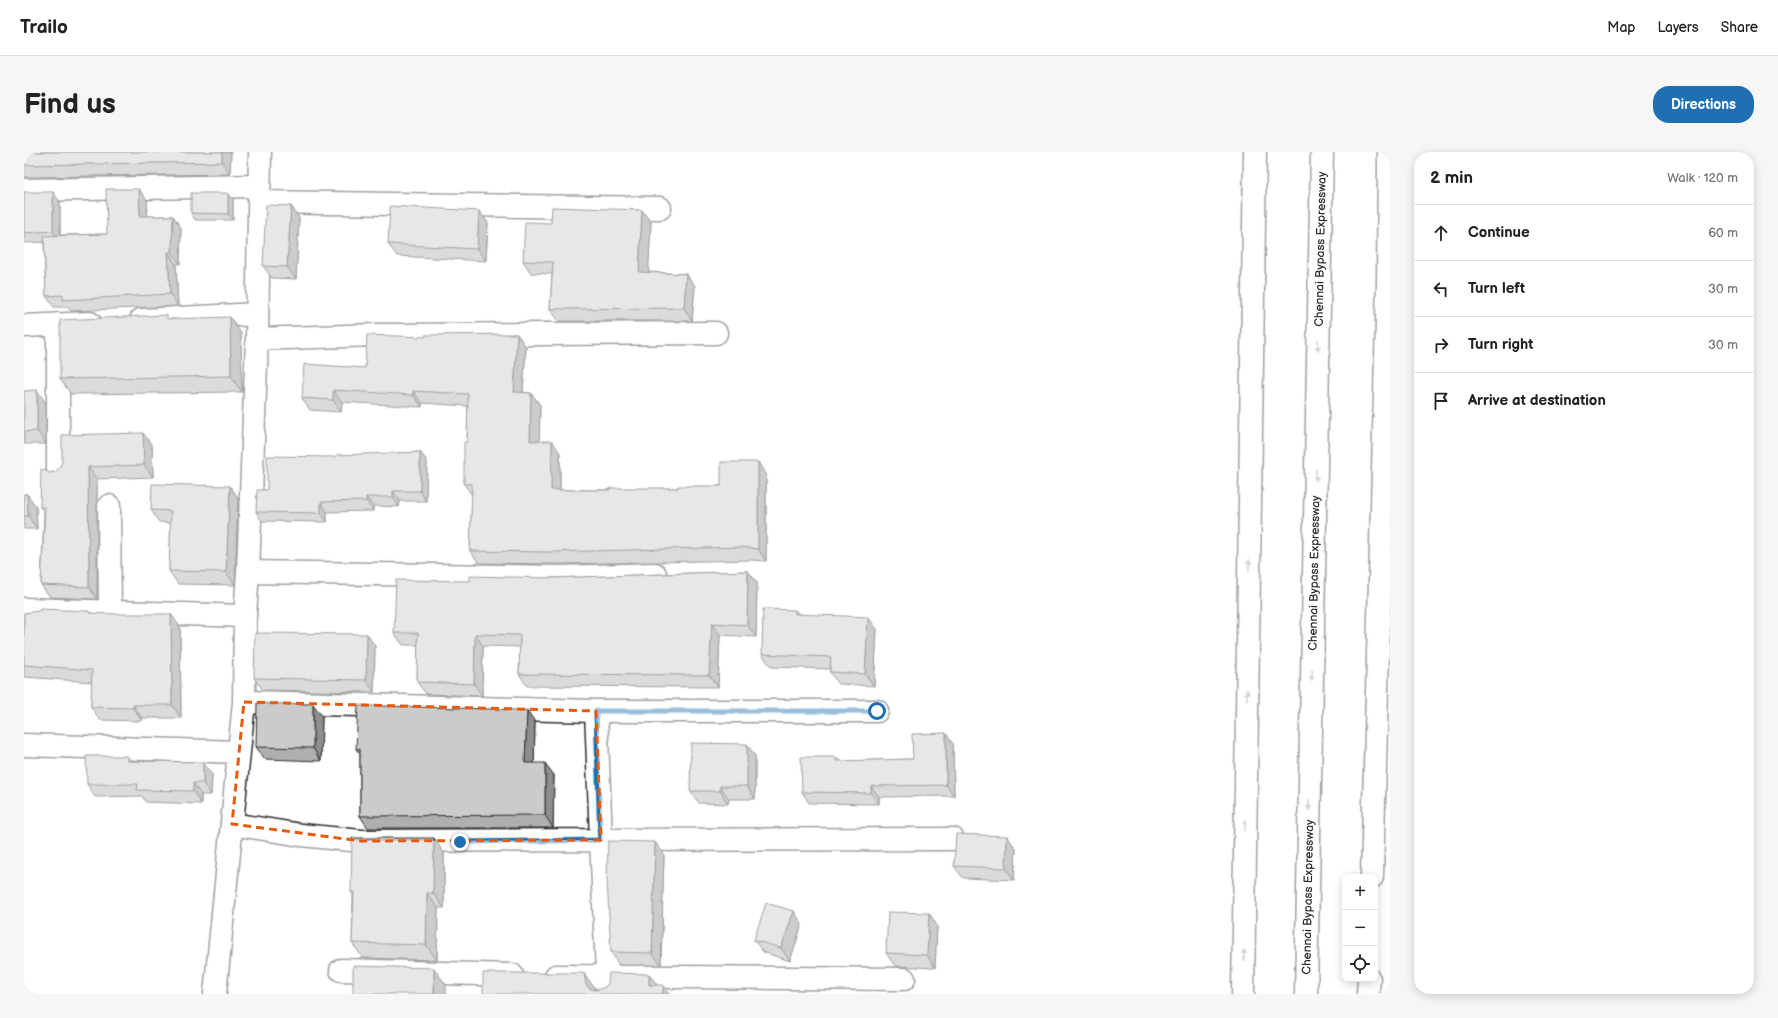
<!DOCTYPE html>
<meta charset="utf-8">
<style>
:root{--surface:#fff;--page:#f6f6f6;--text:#222;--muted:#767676;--line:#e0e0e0;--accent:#1f6fb2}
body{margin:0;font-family:"Balsamiq Sans",sans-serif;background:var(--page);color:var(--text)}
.controls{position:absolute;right:12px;bottom:12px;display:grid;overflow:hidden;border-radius:8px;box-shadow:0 2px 10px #0003}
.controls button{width:36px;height:36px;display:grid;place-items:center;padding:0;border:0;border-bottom:1px solid var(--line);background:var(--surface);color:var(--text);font:20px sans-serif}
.stop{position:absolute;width:12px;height:12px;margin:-9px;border:3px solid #1f6fb2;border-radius:50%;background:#fff}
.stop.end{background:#1f6fb2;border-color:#fff;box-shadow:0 1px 4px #0008}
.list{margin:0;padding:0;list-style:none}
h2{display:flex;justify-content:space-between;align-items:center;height:52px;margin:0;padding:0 16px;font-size:17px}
h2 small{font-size:13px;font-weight:400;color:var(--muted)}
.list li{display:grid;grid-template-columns:26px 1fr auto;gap:12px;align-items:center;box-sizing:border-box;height:56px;padding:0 16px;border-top:1px solid var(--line)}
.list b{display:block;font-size:15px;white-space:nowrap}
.list em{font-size:13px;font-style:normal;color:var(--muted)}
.icon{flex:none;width:22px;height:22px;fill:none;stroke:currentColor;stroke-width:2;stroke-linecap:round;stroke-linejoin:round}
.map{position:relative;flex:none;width:1366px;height:842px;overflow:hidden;border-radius:16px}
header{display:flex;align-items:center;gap:24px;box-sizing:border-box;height:56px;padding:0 20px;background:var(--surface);border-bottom:1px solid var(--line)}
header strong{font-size:19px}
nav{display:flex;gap:22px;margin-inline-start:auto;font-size:14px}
.intro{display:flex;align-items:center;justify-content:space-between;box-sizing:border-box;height:96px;padding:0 24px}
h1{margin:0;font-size:28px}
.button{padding:10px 18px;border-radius:16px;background:var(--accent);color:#fff;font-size:14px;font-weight:700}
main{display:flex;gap:24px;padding:0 24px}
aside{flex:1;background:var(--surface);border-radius:16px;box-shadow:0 2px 10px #0003}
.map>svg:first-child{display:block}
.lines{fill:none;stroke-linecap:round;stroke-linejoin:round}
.minor-casing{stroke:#2b2b2b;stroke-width:25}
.highway-casing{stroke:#2b2b2b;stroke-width:25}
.minor{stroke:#fff;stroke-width:22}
.highway{stroke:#fff;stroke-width:22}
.wall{fill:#afafaf;stroke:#2b2b2b}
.shaded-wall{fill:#8e8e8e;stroke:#2b2b2b}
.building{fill:#cbcbcb;stroke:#2b2b2b}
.oneway{fill:#a0a0a0}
.route{stroke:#1f6fb2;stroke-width:5}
.marked{fill:none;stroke:#e8590c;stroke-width:3;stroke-dasharray:8 5;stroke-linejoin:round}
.labels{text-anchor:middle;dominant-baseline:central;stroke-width:3.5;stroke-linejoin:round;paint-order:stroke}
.street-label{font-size:12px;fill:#2b2b2b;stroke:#fff}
</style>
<header>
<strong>Trailo</strong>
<nav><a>Map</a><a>Layers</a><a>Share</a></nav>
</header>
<div class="intro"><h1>Find us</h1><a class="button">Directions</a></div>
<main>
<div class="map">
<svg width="1366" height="842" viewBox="0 0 1366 842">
<rect width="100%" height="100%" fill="#fff"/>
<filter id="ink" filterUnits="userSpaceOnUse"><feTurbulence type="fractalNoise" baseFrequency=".025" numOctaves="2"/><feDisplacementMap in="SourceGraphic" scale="8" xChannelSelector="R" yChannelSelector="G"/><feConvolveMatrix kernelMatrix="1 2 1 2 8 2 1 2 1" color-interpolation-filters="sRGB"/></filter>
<g filter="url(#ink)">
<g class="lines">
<defs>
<path id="minor" d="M 0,38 L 235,34
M 235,50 L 636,56
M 117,168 L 233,162
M 34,172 L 34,321
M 0,174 L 66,171
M 233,187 L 352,183 L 692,181
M 85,354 L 86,460
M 224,420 L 537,425 L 631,422
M 0,457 L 221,464
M 572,559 L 853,559
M 0,593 L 215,600
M 208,672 L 277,683 L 337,689 L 577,688 L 572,559 L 220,550
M 1348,725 L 1364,130 L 1365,0
M 317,818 L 488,823
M 532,824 L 880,827
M 191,842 L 220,550 L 221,464 L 224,420 L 233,187 L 236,0
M 584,842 L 577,688 L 929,687
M 1344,842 L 1345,827"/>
<g id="highway">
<path d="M 1219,842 L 1231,0"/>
<path id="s1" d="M 1282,842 L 1298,0"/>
</g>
</defs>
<use href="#minor" class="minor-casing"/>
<use href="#highway" class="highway-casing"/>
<use href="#minor" class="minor"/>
<use href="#highway" class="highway"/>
</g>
<path class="wall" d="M 0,0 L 207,0 L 206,22 L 1,25 L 0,23 Z
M 0,40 L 36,50 L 36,83 L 83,82 L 123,48 L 123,64 L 149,64 L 157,76 L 156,112 L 152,112 L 154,154 L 47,159 L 44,155 L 30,155 L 22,144 L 20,90 L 0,91 Z
M 204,41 L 209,47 L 209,68 L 171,68 L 167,61 Z
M 267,54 L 275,66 L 272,127 L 248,126 L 239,114 Z
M 455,59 L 464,71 L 462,109 L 373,104 L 364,92 Z
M 627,70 L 624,120 L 662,122 L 671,134 L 668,169 L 535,169 L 526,157 L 528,122 L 507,121 L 499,109 L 527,71 Z
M 217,181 L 218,240 L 47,242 L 36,227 Z
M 493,182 L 502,195 L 499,240 L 507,241 L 516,253 L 515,289 L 536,301 L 536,338 L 586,338 L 654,336 L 697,334 L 734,310 L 742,322 L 742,409 L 727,408 L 537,412 L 455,411 L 446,399 L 448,343 L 440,332 L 443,290 L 444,254 L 398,251 L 398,255 L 318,250 L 317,260 L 286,258 L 278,246 L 341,216 L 401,185 Z
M 0,239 L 22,251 L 22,292 L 0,292 Z
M 128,293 L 129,325 L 73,327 L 73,447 L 26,445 L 17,433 L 20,361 L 16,355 L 26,321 Z
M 396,300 L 403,309 L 402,349 L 376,349 L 375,355 L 349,354 L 349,359 L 303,360 L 303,370 L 238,369 L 232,360 L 243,338 L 312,305 Z
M 206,334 L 214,346 L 211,433 L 154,432 L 145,419 L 147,371 L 135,370 L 127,358 Z
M 0,342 L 3,342 L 12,355 L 13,377 L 0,377 Z
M 724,419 L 733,431 L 732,485 L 696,483 L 694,535 L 503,534 L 495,522 L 496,495 L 459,494 L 458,544 L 402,542 L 393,530 L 394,493 L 379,493 L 370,481 L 446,429 Z
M 771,458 L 775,462 L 853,477 L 850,534 L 814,532 L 806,520 L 806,517 L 747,515 L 738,502 Z
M 0,461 L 66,461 L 156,475 L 157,566 L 118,566 L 118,569 L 76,568 L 67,555 L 68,530 L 0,525 Z
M 351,494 L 350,540 L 239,538 L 230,526 Z
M 298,564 L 297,609 L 241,607 L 232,595 Z
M 511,570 L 510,611 L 530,623 L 529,676 L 344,676 L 336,664 L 336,602 L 332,597 Z
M 929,592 L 930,644 L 855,645 L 855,652 L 785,651 L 778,640 L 812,605 L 815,609 L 889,607 Z
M 731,604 L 731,647 L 705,647 L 704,652 L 675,651 L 666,639 Z
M 107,609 L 179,610 L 188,623 L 187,643 L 177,643 L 177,652 L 122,650 L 118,644 L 71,645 L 63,632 Z
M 983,684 L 992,697 L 990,728 L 939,726 L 930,714 Z
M 420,701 L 420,756 L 414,756 L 413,808 L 339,806 L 328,791 L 329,743 L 327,740 Z
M 640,702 L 637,813 L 595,813 L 587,800 Z
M 905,761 L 913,774 L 911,816 L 871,814 L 862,801 Z
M 778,772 L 766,809 L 739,800 L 730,788 Z"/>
<path class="shaded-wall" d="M 198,0 L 207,0 L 206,22 L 198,10 Z
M 115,37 L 123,48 L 124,75 L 116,64 Z
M 29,40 L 36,50 L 36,89 L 29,79 Z
M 204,41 L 209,47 L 209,68 L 204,62 Z
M 267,54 L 275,66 L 272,127 L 263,115 Z
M 618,58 L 627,70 L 624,132 L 615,120 Z
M 455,59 L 464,71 L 462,109 L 453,97 Z
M 149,64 L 157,76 L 156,112 L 148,100 Z
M 144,100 L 152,112 L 154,154 L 146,142 Z
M 662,122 L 671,134 L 668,169 L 660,156 Z
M 206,165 L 217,181 L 218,240 L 207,224 Z
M 493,182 L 502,195 L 498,253 L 490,240 Z
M 13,238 L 22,251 L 22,292 L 13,279 Z
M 309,238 L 318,250 L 317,260 L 309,248 Z
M 389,239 L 398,251 L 398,255 L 389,243 Z
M 507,241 L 516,253 L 515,301 L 506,289 Z
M 119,281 L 128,293 L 129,325 L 120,313 Z
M 528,289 L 536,301 L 536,351 L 527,338 Z
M 396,300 L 403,309 L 402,349 L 396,339 Z
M 734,310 L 742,322 L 742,409 L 734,397 Z
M 64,315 L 73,327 L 73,447 L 65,435 Z
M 206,334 L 214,346 L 211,433 L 202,420 Z
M 369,339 L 376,349 L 375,355 L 369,345 Z
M 3,342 L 12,355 L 13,377 L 4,364 Z
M 342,345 L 349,354 L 349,359 L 342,349 Z
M 297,350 L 303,360 L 303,370 L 297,361 Z
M 724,419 L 733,431 L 732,485 L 723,473 Z
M 147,462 L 156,475 L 157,566 L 148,553 Z
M 844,465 L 853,477 L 850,534 L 841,522 Z
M 688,471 L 696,483 L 694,535 L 685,523 Z
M 343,482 L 351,494 L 350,540 L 342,528 Z
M 451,482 L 459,494 L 458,544 L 450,532 Z
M 289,552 L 298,564 L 297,609 L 289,596 Z
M 109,553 L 118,566 L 118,569 L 109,556 Z
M 503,558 L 511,570 L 510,623 L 501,611 Z
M 922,581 L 929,592 L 930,644 L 922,633 Z
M 723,592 L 731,604 L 731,647 L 723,634 Z
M 103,604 L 112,616 L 103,609 Z
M 179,610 L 188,623 L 187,643 L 179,631 Z
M 521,611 L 530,623 L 529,676 L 521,663 Z
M 169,631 L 177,643 L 177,652 L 169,639 Z
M 696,634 L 705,647 L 704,652 L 696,639 Z
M 847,634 L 855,645 L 855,652 L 847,641 Z
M 983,684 L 992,697 L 990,728 L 982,716 Z
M 410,686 L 420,701 L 420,756 L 409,741 Z
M 631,690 L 640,702 L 637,813 L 628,801 Z
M 403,741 L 414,756 L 413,808 L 402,793 Z
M 770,759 L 778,772 L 766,809 L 757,796 Z
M 905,761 L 913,774 L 911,816 L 903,803 Z
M 410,816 L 422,833 L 422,842 L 410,842 Z
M 560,821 L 571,837 L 572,842 L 562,833 Z
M 625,822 L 637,838 L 625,833 Z
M 639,833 L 646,842 L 639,842 Z"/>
<path class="building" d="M 0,0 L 198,0 L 198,10 L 0,13 Z
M 82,37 L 115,37 L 116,64 L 149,64 L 148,100 L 144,100 L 146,142 L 39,148 L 39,143 L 22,144 L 20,84 L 83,82 Z
M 0,40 L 29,40 L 29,79 L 0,81 Z
M 167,41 L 204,41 L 204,62 L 167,61 Z
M 242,53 L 267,54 L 263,115 L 239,114 Z
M 366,54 L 455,59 L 453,97 L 364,92 Z
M 528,55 L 618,58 L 615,120 L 662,122 L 660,156 L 526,157 L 529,110 L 499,109 L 501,70 L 527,71 Z
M 143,163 L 143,167 L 206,165 L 207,224 L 36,227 L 36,168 Z
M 493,182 L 490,240 L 507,241 L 506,289 L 528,289 L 527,338 L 586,338 L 586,336 L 654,336 L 654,334 L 697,334 L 697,310 L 734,310 L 734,397 L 718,395 L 528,400 L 446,399 L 448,332 L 440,332 L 440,290 L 443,290 L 444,242 L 389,239 L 389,243 L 309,238 L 309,248 L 278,246 L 280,212 L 341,216 L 343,183 L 401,185 L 401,183 Z
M 13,238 L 13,279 L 0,280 L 0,239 Z
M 119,281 L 120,313 L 64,315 L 65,435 L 17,433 L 21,355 L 16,355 L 17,317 L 26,321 L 31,320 L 36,315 L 38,309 L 38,283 Z
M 396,300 L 396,339 L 369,339 L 369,345 L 342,345 L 342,349 L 297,350 L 297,361 L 232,360 L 233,338 L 243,338 L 243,304 L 312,305 L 312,303 Z
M 128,332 L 206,334 L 202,420 L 145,419 L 147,359 L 127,358 Z
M 0,342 L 3,342 L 4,364 L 0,364 Z
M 724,419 L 723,473 L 688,471 L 685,523 L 495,522 L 496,483 L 451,482 L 450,532 L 393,530 L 394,481 L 370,481 L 372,428 L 446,429 L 446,424 L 529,426 Z
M 16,457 L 65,459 L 65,461 L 96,462 L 147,462 L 148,553 L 109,553 L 109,556 L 67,555 L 68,518 L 0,513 L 0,461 L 16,459 Z
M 739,457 L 771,458 L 771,462 L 844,465 L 841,522 L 806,520 L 807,505 L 738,502 Z
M 231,481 L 343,482 L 342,528 L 230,526 Z
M 233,551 L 289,552 L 289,596 L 232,595 Z
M 334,553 L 503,558 L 501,611 L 521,611 L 521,663 L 336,664 L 336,597 L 332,597 Z
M 922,581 L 922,633 L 847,634 L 847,641 L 778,640 L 777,605 L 812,605 L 812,609 L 889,607 L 888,582 Z
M 667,591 L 723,592 L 723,634 L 696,634 L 696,639 L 666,639 Z
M 62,604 L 103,604 L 103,609 L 179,610 L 179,631 L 169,631 L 169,639 L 113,638 L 114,632 L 63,632 Z
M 932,682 L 983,684 L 982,716 L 930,714 Z
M 328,686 L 410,686 L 409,741 L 403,741 L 402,793 L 328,791 L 330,740 L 327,740 Z
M 584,689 L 631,690 L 628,801 L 587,800 L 583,727 Z
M 742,751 L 770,759 L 757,796 L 730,788 Z
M 864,760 L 905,761 L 903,803 L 862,801 Z
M 329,814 L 410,816 L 410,842 L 329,842 Z
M 459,821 L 560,821 L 562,833 L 567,837 L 573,838 L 579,836 L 584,832 L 585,821 L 625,822 L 625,833 L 639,833 L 639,842 L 459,842 Z"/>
<defs><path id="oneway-solid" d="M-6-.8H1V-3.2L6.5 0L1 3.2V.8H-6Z"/></defs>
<g class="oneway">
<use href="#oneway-solid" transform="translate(1294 193) rotate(91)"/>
<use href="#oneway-solid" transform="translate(1292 323) rotate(91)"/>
<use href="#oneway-solid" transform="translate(1225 413) rotate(-89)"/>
<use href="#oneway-solid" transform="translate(1288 523) rotate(91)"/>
<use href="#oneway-solid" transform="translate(1223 543) rotate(-89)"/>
<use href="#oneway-solid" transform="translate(1285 653) rotate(91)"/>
<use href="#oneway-solid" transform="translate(1221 673) rotate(-89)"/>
<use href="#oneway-solid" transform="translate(1220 803) rotate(-89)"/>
</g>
</g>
<g class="lines" filter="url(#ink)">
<path class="route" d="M 436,690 L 576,688 L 572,559 L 853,559"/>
</g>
<path d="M0 0H1366V842H0ZM 220,550 L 572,559 L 577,688 L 337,689 L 208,672 Z" fill="#fff" fill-opacity=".55" fill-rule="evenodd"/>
<path class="marked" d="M 220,550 L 572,559 L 577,688 L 337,689 L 208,672 Z"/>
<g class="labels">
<g class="street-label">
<text stroke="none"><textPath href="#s1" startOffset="745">Chennai Bypass Expressway</textPath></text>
<text stroke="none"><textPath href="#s1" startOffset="421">Chennai Bypass Expressway</textPath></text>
<text stroke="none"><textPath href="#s1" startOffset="97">Chennai Bypass Expressway</textPath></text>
</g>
</g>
</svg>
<div class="controls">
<button>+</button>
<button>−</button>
<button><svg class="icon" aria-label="locate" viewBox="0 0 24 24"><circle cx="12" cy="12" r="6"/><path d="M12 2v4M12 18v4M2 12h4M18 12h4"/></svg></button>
</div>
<div class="stop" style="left:853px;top:559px"></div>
<div class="stop end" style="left:436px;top:690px"></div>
</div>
<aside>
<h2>2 min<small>Walk · 120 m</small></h2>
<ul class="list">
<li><svg class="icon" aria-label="ahead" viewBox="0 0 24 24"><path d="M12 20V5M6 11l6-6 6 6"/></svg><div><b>Continue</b></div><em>60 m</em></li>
<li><svg class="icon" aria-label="left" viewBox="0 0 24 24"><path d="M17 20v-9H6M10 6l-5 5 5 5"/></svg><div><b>Turn left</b></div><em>30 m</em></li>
<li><svg class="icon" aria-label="right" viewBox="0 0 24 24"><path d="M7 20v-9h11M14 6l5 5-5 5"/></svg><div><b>Turn right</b></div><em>30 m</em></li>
<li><svg class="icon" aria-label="arrive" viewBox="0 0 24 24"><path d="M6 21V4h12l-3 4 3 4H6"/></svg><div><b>Arrive at destination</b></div></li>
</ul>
</aside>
</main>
